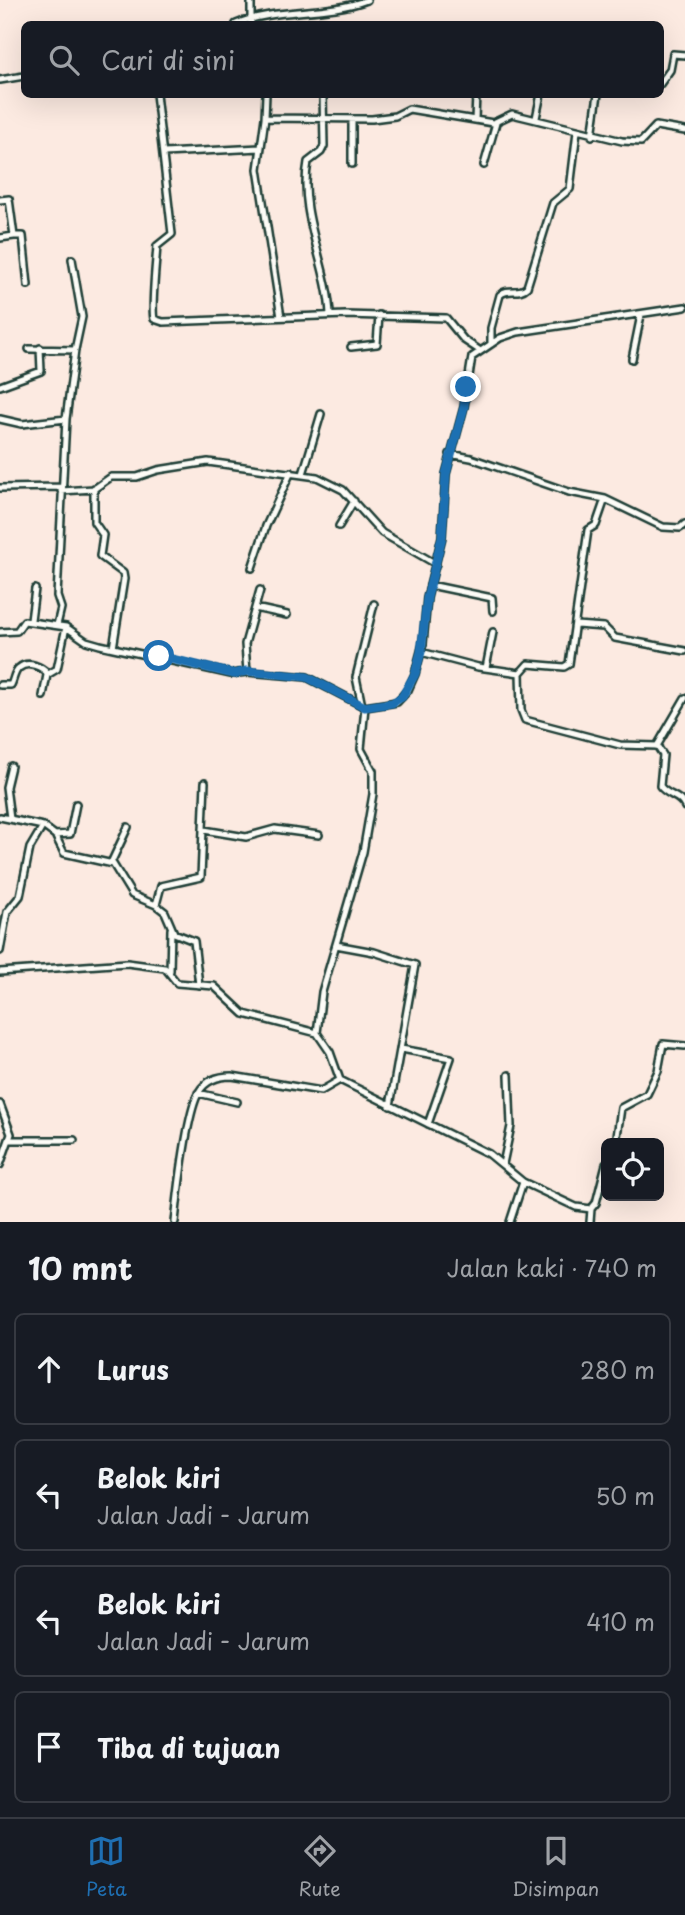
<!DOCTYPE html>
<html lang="id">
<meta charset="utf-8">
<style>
:root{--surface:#171b24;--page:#242831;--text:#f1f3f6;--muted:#9ea1a6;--line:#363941;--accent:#1f6fb2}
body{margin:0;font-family:"Playpen Sans",sans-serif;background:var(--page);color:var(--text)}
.controls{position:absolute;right:21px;bottom:21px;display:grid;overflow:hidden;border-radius:10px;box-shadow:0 7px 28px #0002}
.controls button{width:63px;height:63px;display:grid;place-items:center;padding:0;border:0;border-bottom:2px solid var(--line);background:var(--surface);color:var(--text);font:35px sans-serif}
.stop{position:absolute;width:21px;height:21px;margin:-16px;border:5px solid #1f6fb2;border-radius:50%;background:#fff}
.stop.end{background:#1f6fb2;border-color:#fff;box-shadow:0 2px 7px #0008}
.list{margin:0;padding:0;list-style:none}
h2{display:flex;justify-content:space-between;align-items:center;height:91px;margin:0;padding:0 28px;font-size:30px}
h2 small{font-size:23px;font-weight:400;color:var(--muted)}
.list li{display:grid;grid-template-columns:46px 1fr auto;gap:21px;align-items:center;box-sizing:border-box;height:112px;margin:0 14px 14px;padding:0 14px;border:2px solid var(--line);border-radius:10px}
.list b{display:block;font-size:26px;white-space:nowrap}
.list p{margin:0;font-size:23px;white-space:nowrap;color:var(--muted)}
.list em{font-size:23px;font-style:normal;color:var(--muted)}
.icon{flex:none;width:38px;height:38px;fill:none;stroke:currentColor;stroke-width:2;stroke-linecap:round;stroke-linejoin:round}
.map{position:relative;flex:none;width:685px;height:1222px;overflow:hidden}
.search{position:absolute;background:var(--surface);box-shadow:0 7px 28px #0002;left:21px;right:21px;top:21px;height:77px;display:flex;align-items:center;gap:18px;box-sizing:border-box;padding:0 24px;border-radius:10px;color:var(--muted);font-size:26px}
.sheet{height:595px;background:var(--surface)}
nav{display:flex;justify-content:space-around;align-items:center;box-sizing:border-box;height:98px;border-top:2px solid var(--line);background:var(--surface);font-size:19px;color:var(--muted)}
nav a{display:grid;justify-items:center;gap:4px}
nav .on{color:var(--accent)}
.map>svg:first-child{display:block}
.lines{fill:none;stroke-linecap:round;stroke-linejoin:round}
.minor-casing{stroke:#1f3d34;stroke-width:10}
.minor{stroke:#fdfcf7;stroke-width:5}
.route{stroke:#1f6fb2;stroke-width:9}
</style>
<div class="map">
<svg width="685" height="1222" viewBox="0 0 685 1222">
<rect width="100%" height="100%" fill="#fceae1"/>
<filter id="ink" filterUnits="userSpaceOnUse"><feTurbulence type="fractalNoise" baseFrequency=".0143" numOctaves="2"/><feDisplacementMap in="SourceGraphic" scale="14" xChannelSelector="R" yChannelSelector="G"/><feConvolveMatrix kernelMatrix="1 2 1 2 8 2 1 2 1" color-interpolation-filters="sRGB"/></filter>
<g filter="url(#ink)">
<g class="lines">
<defs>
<path id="minor" d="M 251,0 L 251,24
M 236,24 C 277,7 325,16 367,0
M 0,80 L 24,76
M 660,84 L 670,70 L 673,54 L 685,55
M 156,94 L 172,234 L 157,246 C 156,262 151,307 154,319 L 163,322 L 346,315 L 446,318 L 464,340 L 479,350
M 266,94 L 265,118 L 372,119 L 395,116 L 409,109 L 493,123 L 512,114 L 622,141 L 641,142 L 656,126 L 685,131
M 323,94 L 324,146 L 321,152 L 308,162 C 298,214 328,265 330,315
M 265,118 L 258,169 L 281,317
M 536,118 L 541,94
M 475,120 L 476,94
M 592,136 L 598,94
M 164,153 L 260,148
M 352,164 L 352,120
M 484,165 L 496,123
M 0,200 L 9,199 L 14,236 L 23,236 L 28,285
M 0,238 L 14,236
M 72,259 L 82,317 L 75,350
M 491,344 L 491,328 L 500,295 C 508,287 519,295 527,287 L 553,203 L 570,189 L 577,131
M 351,347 L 377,344 L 379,315
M 29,349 L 75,350 L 66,419
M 632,359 L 641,315
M 0,386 L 41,371 L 40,348
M 0,419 L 22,424 L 66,419 L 57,596 L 61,608 L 57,625
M 450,454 L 471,458 L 569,492 L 605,499 L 663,527 L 680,528 L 685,524
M 303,474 L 321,414
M 0,488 L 61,487
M 94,488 L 94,522 L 103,535 L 100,556 L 123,573 L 124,579 L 113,648
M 61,491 L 94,489 L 111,477 L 137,477 L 158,470 L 208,462 L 317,477 L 343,490 L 382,533 L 436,564
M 339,526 L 354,501
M 252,568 L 266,526 L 291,472
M 430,585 L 492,598 L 493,611
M 255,608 L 287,615
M 31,620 L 35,589
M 576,625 L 604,627 L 615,638 L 685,651
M 0,632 L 17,631 L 24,621 L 66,627 L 86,641 L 100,645 L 231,674 L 247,672 L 307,677 L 365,707
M 421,652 L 478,667 L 520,673 L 521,710 L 525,720 L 620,745 L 657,746 L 685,698
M 486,668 L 493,632
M 247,672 L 245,644 L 260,590
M 520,673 L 528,664 L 564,667 L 569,664 L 588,530 L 596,525 L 605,499
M 0,685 L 11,685 C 14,679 14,672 19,668 C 28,660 42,667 48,674
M 43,696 L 47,675 L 57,669 L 66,627
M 362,706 L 356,677 L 374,604
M 657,746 L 663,755 L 660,786 C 667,796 680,795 685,807
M 0,817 L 43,826 L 55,835 L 64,853 L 113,864 L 132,895 L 156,905 L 161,886 L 201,877 L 205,782
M 10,818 L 6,787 L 11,766
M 204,830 L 246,837 L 275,829 L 319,835
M 55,835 L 70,834 L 76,804
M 111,863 L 128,827
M 156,905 L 165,912 L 174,933 L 194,941 L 199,985
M 336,945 L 374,952 L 415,965 L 390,1106
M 0,951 L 7,912 L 20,896 L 30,848 L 43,826
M 170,971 L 171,929
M 0,972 L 127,963 L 165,968 L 177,983 L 214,986 L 244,1014 L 317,1033
M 401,1049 L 451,1058 L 428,1124
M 198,1093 L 237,1102
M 0,1104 L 11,1134 L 0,1165
M 10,1140 L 74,1140
M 616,1143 L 621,1108 L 647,1094 L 658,1071 L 663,1044 L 685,1046
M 503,1164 L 511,1126 L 509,1075
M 523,1182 L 576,1207 L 591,1209 L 596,1203 L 606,1164
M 175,1222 C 178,1194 186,1114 199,1092 C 206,1080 219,1076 232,1076 L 321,1091 L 340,1080
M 510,1222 L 523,1182 L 489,1154 L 340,1080 L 330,1052 L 317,1033 L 322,992 L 363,852 L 373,794 L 373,771 L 361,749 L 365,707 L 397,702 L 408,690 L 415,674 L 423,644 L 427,598 L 442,537 L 446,474 L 464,407 L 472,357 L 500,338 L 518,332 L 685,307
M 590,1222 L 591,1209"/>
</defs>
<use href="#minor" class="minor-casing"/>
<use href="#minor" class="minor"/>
</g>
</g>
<g class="lines" filter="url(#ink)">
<path class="route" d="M 159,656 L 234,674 L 247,671 L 307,677 L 365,707 L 392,703 L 402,697 L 415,674 L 421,652 L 427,598 L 442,537 L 446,474 L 464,407 L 466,387"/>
</g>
</svg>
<div class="controls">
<button><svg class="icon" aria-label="locate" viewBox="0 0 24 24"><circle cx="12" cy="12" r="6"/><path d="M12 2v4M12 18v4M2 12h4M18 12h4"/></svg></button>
</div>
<div class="stop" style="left:159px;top:656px"></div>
<div class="stop end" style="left:466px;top:387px"></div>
<div class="search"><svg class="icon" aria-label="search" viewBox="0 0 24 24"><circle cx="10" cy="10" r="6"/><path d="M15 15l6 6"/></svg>Cari di sini</div>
</div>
<section class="sheet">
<h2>10 mnt<small>Jalan kaki · 740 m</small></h2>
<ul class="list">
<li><svg class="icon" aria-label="ahead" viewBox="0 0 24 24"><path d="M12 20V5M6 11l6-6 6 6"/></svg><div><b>Lurus</b></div><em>280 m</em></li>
<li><svg class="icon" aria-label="left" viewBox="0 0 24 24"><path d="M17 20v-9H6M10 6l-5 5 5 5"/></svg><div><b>Belok kiri</b><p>Jalan Jadi - Jarum</p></div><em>50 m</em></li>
<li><svg class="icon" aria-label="left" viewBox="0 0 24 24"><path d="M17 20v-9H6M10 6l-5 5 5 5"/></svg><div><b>Belok kiri</b><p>Jalan Jadi - Jarum</p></div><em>410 m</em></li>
<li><svg class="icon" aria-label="arrive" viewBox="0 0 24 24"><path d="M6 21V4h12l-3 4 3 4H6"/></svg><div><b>Tiba di tujuan</b></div></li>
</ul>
</section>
<nav>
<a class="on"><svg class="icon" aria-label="map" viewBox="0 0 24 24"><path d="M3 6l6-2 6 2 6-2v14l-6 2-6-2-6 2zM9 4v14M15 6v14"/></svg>Peta</a>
<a><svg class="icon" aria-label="directions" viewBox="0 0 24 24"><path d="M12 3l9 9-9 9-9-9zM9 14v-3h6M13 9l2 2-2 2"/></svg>Rute</a>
<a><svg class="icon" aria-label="saved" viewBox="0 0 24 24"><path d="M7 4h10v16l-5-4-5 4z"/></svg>Disimpan</a>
</nav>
